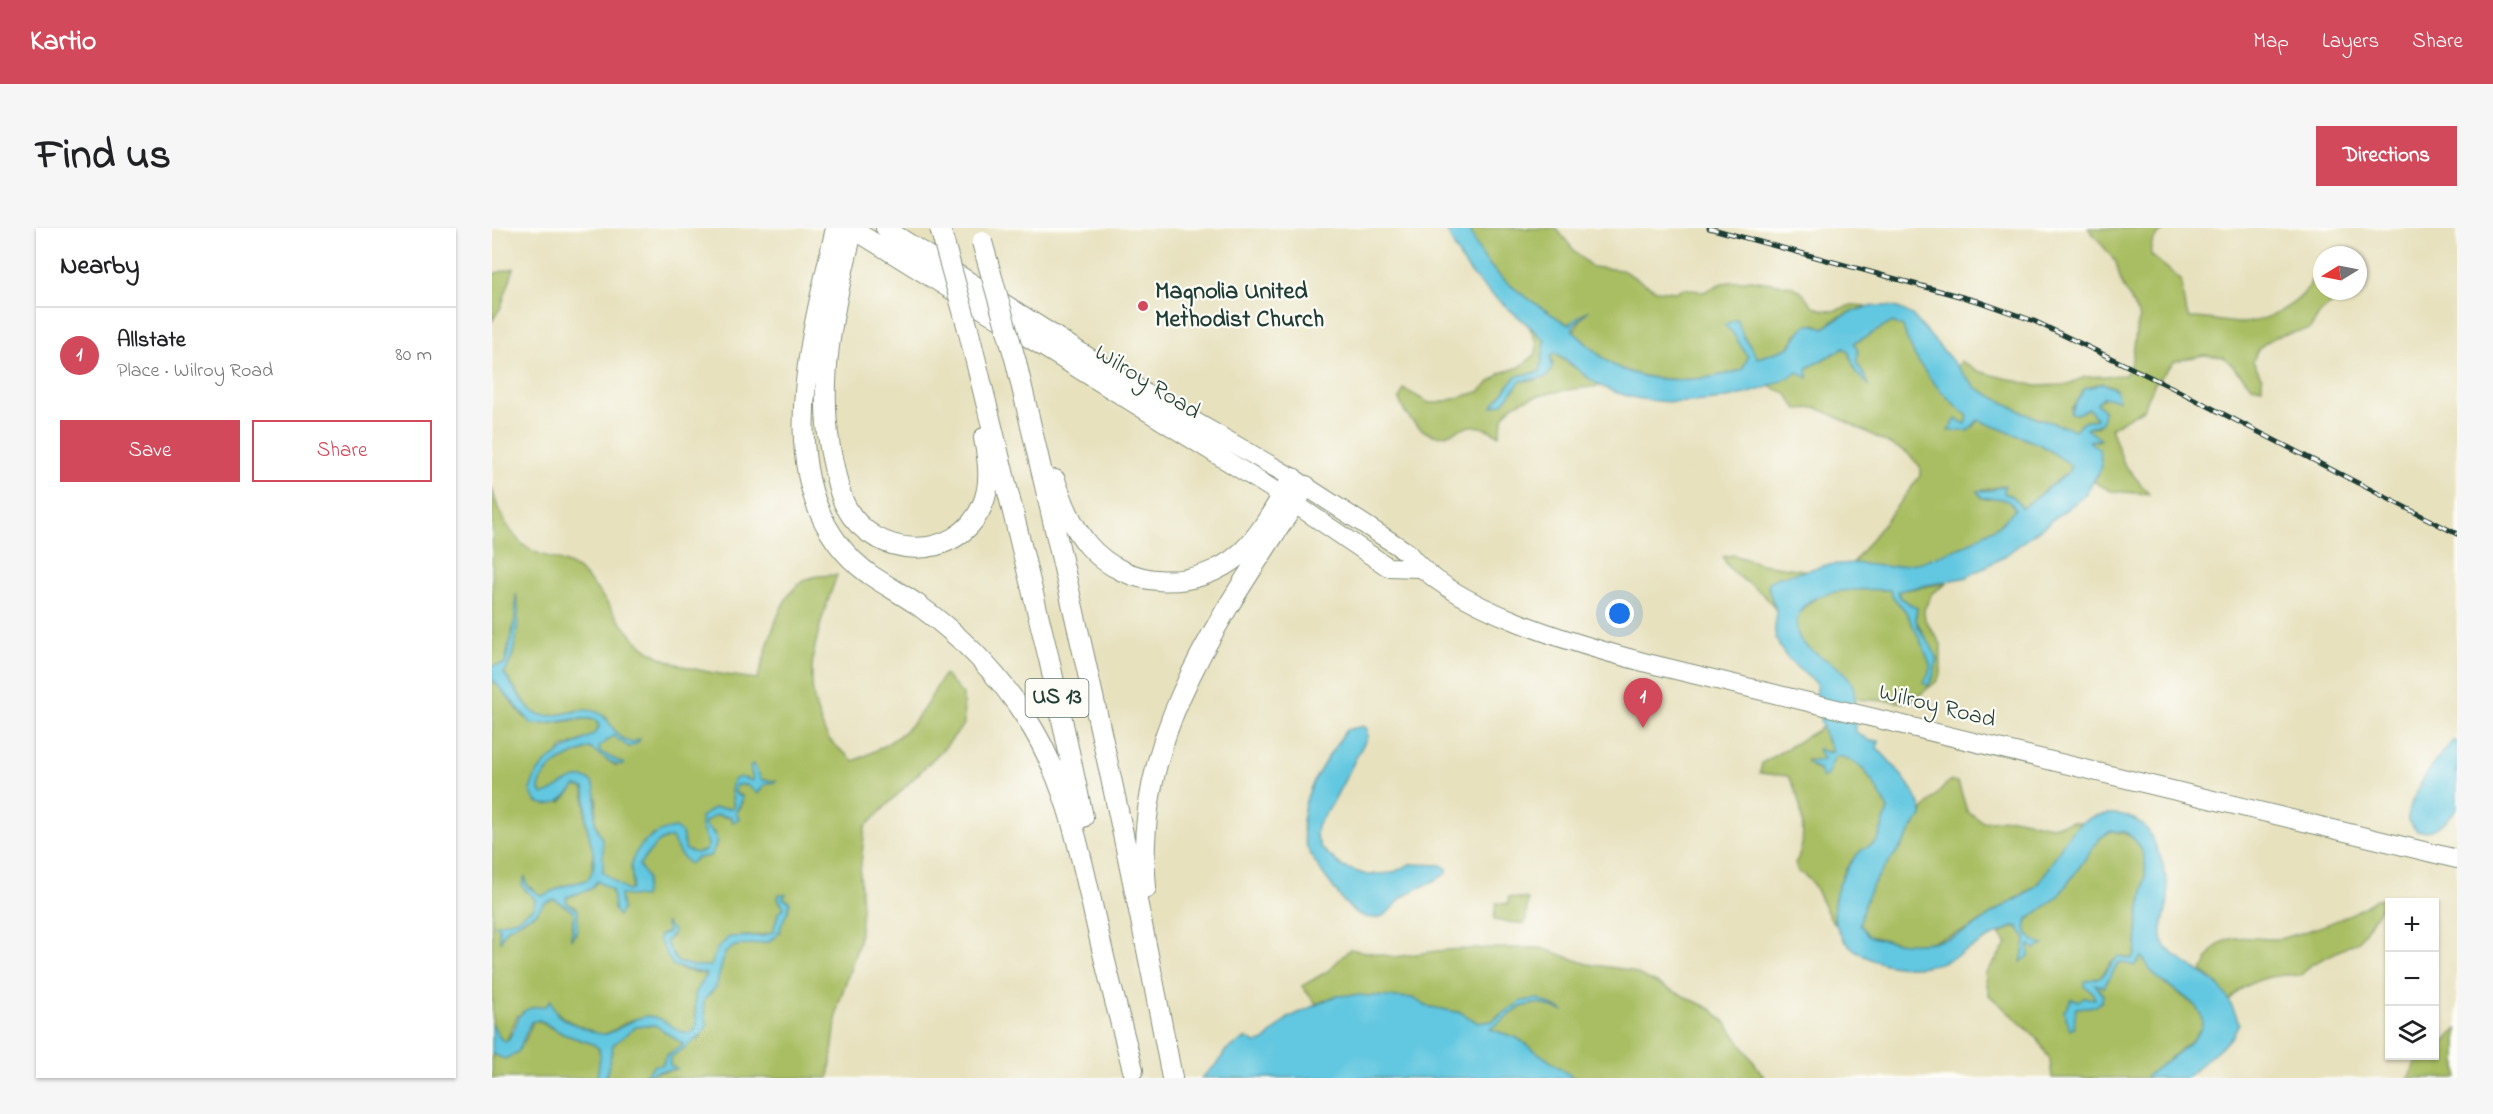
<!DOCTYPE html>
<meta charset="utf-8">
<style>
:root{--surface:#fff;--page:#f6f6f6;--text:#202124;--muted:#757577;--line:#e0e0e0;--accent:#d1495b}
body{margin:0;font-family:"Indie Flower",sans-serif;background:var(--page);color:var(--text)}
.controls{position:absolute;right:18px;bottom:18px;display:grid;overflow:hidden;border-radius:0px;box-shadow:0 2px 4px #0004}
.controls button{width:54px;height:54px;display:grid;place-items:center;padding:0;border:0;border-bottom:2px solid var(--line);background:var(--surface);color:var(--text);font:30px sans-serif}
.compass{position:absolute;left:1821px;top:18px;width:54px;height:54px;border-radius:50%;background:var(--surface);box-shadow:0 2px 4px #0004;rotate:260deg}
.you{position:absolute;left:1128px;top:386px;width:21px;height:21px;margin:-15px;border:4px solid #fff;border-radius:50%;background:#1a73e8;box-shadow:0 0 0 9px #1a73e833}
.badge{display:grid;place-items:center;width:39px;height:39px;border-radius:50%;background:var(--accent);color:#fff;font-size:20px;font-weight:700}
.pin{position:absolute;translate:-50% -50px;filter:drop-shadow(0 2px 3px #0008)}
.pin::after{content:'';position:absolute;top:32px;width:21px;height:18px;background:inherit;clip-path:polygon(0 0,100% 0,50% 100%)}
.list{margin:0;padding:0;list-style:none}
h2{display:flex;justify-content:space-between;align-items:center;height:78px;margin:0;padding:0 24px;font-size:26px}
h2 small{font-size:20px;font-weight:400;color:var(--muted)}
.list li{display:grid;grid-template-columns:39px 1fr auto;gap:18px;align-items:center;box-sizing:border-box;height:96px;padding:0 24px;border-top:2px solid var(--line)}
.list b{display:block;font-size:22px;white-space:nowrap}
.list p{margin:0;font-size:20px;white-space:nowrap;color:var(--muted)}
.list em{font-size:20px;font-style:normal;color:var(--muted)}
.actions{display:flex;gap:12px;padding:18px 24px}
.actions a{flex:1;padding:14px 0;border:2px solid var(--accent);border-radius:0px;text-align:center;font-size:21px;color:var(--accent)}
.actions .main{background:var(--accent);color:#fff}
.icon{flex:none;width:33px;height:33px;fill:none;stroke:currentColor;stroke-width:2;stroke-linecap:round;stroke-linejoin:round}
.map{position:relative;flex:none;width:1965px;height:850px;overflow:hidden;border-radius:0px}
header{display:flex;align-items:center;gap:36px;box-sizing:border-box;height:84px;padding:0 30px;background:var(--accent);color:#fff}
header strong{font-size:28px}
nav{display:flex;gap:33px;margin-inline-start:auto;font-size:21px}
.intro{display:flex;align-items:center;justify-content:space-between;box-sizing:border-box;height:144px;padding:0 36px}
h1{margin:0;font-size:42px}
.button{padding:15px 27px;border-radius:0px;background:var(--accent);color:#fff;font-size:21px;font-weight:700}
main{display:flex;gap:36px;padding:0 36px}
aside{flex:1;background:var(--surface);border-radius:0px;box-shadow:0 2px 4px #0004}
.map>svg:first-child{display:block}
.green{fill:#a9be62;stroke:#647e4b;stroke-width:1.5}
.water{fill:#62c7e0;stroke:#40828a;stroke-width:1.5}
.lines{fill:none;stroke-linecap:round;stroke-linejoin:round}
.major-casing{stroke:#838f79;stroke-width:20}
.highway-casing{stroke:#838f79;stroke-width:22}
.major{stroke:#fff;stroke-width:18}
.highway{stroke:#fff;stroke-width:20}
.rail-casing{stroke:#1f3d34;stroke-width:5}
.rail{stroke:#fdfcf7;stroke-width:3;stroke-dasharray:9;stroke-linecap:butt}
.highway-bridge-casing{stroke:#838f79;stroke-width:22;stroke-linecap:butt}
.highway-bridge{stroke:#fff;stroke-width:20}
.poi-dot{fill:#d1495b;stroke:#fdfcf7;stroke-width:2}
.labels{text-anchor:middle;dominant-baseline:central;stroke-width:4.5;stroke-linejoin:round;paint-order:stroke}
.shield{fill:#fdfcf7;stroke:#62766e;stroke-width:1.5}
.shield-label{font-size:22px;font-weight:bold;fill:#1f3d34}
.poi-label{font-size:24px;font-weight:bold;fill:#1f3d34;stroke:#fdfcf7;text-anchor:start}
.street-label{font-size:24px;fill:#1f3d34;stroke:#fdfcf7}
</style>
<header>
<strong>Kartio</strong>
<nav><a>Map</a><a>Layers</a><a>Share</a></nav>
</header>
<div class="intro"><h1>Find us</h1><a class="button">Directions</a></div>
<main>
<aside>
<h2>Nearby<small></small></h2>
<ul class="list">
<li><span class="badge">1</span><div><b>Allstate</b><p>Place · Wilroy Road</p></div><em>80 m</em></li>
</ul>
<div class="actions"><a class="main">Save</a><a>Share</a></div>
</aside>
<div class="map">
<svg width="1965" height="850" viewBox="0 0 1965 850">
<rect width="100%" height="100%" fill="#fdfcf7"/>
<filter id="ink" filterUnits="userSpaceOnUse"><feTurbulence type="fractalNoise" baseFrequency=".0167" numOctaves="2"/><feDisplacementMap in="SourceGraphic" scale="12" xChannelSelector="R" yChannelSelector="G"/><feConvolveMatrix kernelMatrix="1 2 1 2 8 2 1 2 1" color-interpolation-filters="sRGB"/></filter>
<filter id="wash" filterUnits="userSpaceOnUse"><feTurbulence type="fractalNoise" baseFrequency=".008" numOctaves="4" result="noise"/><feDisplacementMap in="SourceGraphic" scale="24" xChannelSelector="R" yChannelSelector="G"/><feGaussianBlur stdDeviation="1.35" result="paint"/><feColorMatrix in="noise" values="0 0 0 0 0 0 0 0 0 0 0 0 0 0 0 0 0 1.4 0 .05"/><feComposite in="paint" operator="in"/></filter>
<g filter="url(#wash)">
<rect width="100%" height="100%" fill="#e7e1be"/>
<path class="green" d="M 978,0 L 1064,0 L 1085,26 L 1100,39 L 1130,42 L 1164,62 L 1183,64 L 1192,60 L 1212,64 L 1230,55 L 1259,52 L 1299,58 L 1308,62 L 1321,78 L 1331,82 L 1341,83 L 1360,77 L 1375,78 L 1346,89 L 1332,100 L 1323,96 L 1304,106 L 1296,120 L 1266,130 L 1251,108 L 1245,91 L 1233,97 L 1241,104 L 1256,129 L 1250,142 C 1212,154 1160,157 1123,138 C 1108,130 1094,115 1081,103 L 1095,83 L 1077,96 L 1073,95 C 1038,71 989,46 978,0 Z
M 1596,0 L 1675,0 C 1664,8 1657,13 1659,27 L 1689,52 L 1693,81 L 1697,90 C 1717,89 1731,95 1748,95 C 1770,95 1803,79 1816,60 C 1821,51 1823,38 1830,31 L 1830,63 L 1846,63 L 1845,72 L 1829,84 L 1818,101 C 1796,106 1769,107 1761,133 L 1770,150 L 1770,160 L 1760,158 L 1732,129 L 1712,127 L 1683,133 L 1663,155 L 1651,181 L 1619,200 L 1632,236 L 1657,266 L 1619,263 L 1602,254 C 1612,236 1612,226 1596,212 L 1607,213 L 1594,201 L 1607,198 L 1612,183 L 1605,175 L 1624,161 C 1602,145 1592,167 1579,180 L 1584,186 L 1597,181 L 1605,191 L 1590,194 L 1583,202 L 1536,187 L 1484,160 L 1465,141 L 1469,133 L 1486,143 L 1544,158 L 1574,157 L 1593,149 L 1633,147 C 1645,131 1640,108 1648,90 L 1629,54 L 1624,34 Z
M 22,40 L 9,79 L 0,93 L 0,46 Z
M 1401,94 L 1411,99 C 1422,134 1448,165 1476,188 L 1474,196 L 1457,200 L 1480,200 L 1486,192 L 1549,217 L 1579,237 L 1580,241 L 1530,280 L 1522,269 L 1512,265 L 1512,258 L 1485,263 L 1490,270 C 1501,269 1519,270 1523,281 L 1520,287 C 1492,310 1444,336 1407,339 C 1392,340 1376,337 1361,335 L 1422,256 L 1428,248 L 1428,238 L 1414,224 L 1343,188 L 1325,180 L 1305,181 L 1294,165 L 1276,158 L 1306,144 L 1316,149 L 1315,140 L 1352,120 L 1357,125 L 1364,145 L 1377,156 L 1365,135 L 1362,115 Z
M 1037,98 L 1053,113 L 1049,144 L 1024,148 L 1001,178 L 1011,175 L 1029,153 L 1045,152 L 1061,135 L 1059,128 L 1062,125 L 1108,158 C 1087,160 1033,166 1017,181 C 1010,188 1009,198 1007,207 C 998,203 989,197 979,198 C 970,199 961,205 952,207 C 933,212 912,187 907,171 L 912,161 L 937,175 L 947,175 L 986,164 L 1009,145 L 1028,139 L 1044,126 L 1045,116 Z
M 0,260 C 4,280 18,307 34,319 C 49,330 73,330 89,344 C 117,369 131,410 166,428 C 195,443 233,447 265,451 C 277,421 285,358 321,349 C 328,347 337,348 345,347 C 329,392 308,444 328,491 C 330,497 333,506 337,511 C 344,519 354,526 362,533 C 414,510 425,496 452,446 L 471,467 L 472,496 L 454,518 L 373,599 L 368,645 L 370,680 L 367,714 L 346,778 L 337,850 L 114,850 L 121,817 L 144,799 L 163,797 L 191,816 L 174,828 L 170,837 L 152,847 L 184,841 L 178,837 L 178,830 L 198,814 L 208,810 L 215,796 L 211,782 L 212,772 L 224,759 L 233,725 L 243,718 L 277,714 L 288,704 L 289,693 L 297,682 L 291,670 L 293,666 L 287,666 L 286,671 L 292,680 L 286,685 L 281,704 C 260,713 244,701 226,721 C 222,725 223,733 219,739 L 202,738 L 185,734 L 174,714 L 181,707 L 176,704 L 168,707 L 189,742 L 215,746 L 203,766 L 204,798 L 198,805 C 178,805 168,784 143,791 C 130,794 122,806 108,807 C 89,797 66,794 58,773 L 54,778 L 25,788 L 14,814 L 8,810 L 0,796 L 0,451 C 13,460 24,485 34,490 C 58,504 79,487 103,492 L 107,498 L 101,508 L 70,520 L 38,562 L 69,574 L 84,558 L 92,560 L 94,596 L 101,621 L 100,647 L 95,652 L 72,658 L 50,668 L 35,657 L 33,649 L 33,662 L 43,671 L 43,679 L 25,691 L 4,697 L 7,699 L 9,712 L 14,701 L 44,685 L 52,675 L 62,671 L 82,684 L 79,710 L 84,706 L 84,679 L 75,675 L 74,670 L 99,661 L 105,653 L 120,662 L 122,681 L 130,681 L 128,667 L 151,663 L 155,650 L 147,637 C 155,628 166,608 180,610 L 187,625 L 194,631 L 218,628 L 223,605 L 213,599 L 213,593 L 224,587 L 241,591 L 250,576 L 250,568 L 243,565 L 244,557 L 255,557 L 269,563 L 272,557 L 283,553 L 270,552 L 258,539 L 262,553 L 248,549 L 239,563 L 242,580 L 222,580 L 209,599 L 216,617 L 213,623 L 204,625 L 194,622 L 190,605 L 161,607 L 150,616 L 142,629 L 139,662 L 135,663 L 111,644 L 110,611 L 103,593 L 105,571 L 94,552 L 68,558 L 59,565 L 51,566 L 47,562 C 49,537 77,528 98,520 L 124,538 L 126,535 L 108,524 L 107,519 L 121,508 L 137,519 L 146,512 L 140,515 C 128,512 120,501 114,489 L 87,482 L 56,489 L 41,485 L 12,445 C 27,426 25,392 24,369 L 23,391 L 13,436 L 0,438 Z
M 1241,327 L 1269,336 L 1319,343 L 1284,350 L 1277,354 L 1276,360 L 1284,383 C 1270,356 1240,353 1231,329 Z
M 1456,355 L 1440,365 L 1432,382 L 1433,392 L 1449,416 L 1449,445 L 1444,454 L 1421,472 L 1411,474 L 1362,471 C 1361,433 1325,438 1308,412 C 1303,404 1303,393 1307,386 C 1325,357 1369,361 1398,362 C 1401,373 1408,375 1414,384 C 1423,401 1434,422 1439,440 L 1432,455 L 1446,432 L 1424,392 L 1425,380 L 1408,370 L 1406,363 Z
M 1331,499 L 1333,510 L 1341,523 L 1331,524 L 1331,532 L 1315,532 L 1320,539 L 1335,547 L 1343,528 C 1372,529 1384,560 1396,581 L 1386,612 C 1381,617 1375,618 1370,622 C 1350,637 1339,672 1343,696 C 1327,678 1327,652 1306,644 L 1303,635 C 1317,616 1310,566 1296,548 L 1268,545 L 1270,535 Z
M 1457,553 L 1466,554 L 1475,583 L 1491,594 L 1521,590 L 1559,598 L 1579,594 L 1589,595 L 1579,604 L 1561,637 L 1543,658 L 1477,701 L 1435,715 L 1415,716 L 1376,708 L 1368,696 C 1374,654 1392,644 1414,611 C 1421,602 1420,596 1430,589 L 1431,582 Z
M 1619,603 C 1666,607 1653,650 1648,681 C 1645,696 1645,712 1643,727 L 1639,731 L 1630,728 L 1619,734 L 1609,749 L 1593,759 L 1600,764 L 1603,771 L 1586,774 L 1580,771 L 1581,794 L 1584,780 L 1604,778 L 1611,767 L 1603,755 L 1612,759 L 1626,735 L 1650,729 L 1665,749 L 1706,780 L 1710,790 L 1710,798 L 1703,809 L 1653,850 L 1560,850 L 1558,832 L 1545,810 L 1497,767 L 1493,746 L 1515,716 L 1507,706 L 1519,700 L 1529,700 L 1534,710 L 1530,733 L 1537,717 L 1551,717 C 1540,714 1531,704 1535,692 L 1566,669 L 1608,610 Z
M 1017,669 L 1036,671 L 1033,696 L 1002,692 L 1004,675 L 1016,676 Z
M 1884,671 L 1894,671 L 1867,713 L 1820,736 L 1808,748 C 1785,744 1751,753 1737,773 L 1726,757 L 1710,743 C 1714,736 1718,724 1724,719 C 1743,701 1769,715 1791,710 C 1824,701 1856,691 1884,671 Z
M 1000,720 L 1049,720 L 1096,736 L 1137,742 L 1219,781 L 1234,795 L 1273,850 L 1082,850 L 1025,810 L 997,801 L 1030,779 L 1047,775 L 1072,783 L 1047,771 L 1007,787 L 1000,793 L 986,795 L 970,785 L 934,778 L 921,770 L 843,768 L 824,776 L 810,758 L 836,743 L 858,721 L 903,729 L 953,722 Z
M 42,791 L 71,806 L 101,816 L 107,821 L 108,828 L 105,850 L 0,850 L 0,826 L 33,813 Z
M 1965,801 L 1965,850 L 1916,850 L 1928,828 L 1942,828 L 1943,820 L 1950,818 Z"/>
<path class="water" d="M 954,0 L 978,0 C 989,46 1038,71 1073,95 L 1077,96 L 1097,82 L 1081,98 L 1081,103 C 1094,115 1108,130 1123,138 C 1161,157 1211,154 1250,142 L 1256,129 L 1240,104 L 1232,97 L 1245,91 L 1251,108 L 1266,130 L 1296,120 C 1309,108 1306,89 1332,100 C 1357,81 1392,68 1420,87 L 1484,160 L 1536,187 L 1583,202 L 1590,194 L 1605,191 L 1597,181 L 1584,186 L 1578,185 L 1592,161 L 1611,155 L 1624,161 L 1627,172 L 1611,169 L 1605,175 L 1612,183 L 1610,195 L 1594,201 L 1609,211 L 1597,213 L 1607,221 L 1610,239 L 1592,268 L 1511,329 L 1475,349 L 1406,363 L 1408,370 L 1425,380 C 1416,412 1462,414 1436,458 L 1432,455 L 1439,440 C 1434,422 1423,401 1414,384 C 1408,375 1401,373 1398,362 C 1372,361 1308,358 1305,394 C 1304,402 1305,409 1311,415 C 1325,430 1347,435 1358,452 C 1366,464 1362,488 1363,503 L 1378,513 L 1387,513 L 1385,520 C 1399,534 1432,570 1430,589 C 1420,596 1421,602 1414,611 C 1392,644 1374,654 1368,696 L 1376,708 C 1410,718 1446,719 1478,701 C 1487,696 1495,688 1504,683 C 1518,674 1535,668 1546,655 C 1561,637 1570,610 1588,596 C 1608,579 1647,583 1659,608 C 1668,626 1676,649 1676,669 C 1676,683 1666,701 1671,714 C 1677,729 1712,743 1724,756 C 1736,766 1741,781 1747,795 L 1741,808 L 1694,850 L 1653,850 C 1669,835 1690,824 1704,808 C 1726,782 1683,764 1667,751 C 1660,746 1655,736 1650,729 L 1642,738 L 1630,734 L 1626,735 L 1612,759 L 1603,756 L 1611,767 L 1610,773 L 1604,778 L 1584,780 L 1582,800 L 1578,802 L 1572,783 L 1580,771 L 1586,773 L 1592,769 L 1603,771 L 1600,764 L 1593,759 L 1593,753 L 1609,749 L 1626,728 L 1639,731 L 1643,727 C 1645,712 1645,696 1648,680 C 1653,653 1662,622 1633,604 L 1619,603 L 1608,610 L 1566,669 L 1535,692 C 1531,705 1540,714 1552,717 L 1543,721 L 1537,717 L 1537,728 L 1529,734 L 1534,710 L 1525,698 C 1492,707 1468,734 1433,738 C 1376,745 1319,709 1351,648 C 1355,640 1363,627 1370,622 C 1376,618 1381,617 1386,612 L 1396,581 C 1384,560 1372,529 1343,528 L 1335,547 L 1330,550 L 1327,542 L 1315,534 L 1331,532 L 1326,521 L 1338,525 L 1341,523 C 1328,502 1324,480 1324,455 C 1308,441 1287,429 1283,405 C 1282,397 1286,390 1284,382 C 1281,372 1275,364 1277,354 L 1284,350 L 1335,337 L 1361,335 L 1398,339 L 1430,334 L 1472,318 L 1508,297 L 1523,281 C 1519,270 1501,269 1490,270 L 1485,263 L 1500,262 L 1513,257 L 1512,265 L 1522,269 L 1530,280 L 1576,245 L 1579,237 L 1549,217 L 1486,192 L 1476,203 L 1456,203 L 1464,191 L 1474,196 L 1476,188 C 1446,163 1422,137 1411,99 L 1401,94 L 1362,115 L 1366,123 L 1365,135 L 1378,158 L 1364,145 L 1357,125 L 1352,120 L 1315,140 L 1316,150 L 1306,144 C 1256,176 1165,185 1111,159 C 1093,151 1080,133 1062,125 L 1059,128 L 1060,140 L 1055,149 L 1029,153 L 1011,175 L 1000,179 L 1024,148 L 1048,144 L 1053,113 C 1014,73 975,59 954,0 Z
M 24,366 C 29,386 24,429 12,445 C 18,454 35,481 43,485 C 64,495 86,475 107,485 C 121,492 121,511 140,515 L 148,511 L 145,516 L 137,519 L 121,508 L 107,519 L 108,524 L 132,536 C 122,540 107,525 98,520 C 77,528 49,537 47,562 L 51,566 C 63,565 72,552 84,550 C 113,546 101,580 103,594 C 104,600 108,605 110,611 C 112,622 111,633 111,644 L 135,663 L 139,662 C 143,654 139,647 139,639 C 141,618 164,602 183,600 L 190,605 L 194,622 L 204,625 L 213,623 L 216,617 L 209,599 L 209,589 L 222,580 L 242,580 L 239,563 L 241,552 L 248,549 L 261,553 L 258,539 L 261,536 L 270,552 L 285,553 L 272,557 L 266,566 L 255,557 L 244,557 L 243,565 L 251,570 L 244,584 L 247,591 L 240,594 L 240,589 L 224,587 L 213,594 L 213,598 C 227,608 228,614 218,628 L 205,630 L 197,636 L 187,625 L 180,610 C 166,608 155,628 147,637 L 155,650 L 152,669 L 128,667 L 130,681 L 126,688 L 122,681 L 120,662 L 105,653 L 99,661 L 74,669 L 75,675 L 86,682 L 85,701 L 79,712 L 82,684 L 62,671 L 52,675 L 44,685 L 14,701 L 8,714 L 7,700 L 3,697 L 25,691 L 42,679 L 43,671 L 30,658 L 33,648 L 35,658 L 50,668 L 72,658 L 95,652 C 110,634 96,613 94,593 C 94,582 95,571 92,560 L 84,558 C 72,571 61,583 43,573 L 38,562 C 48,518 105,515 107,498 L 103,492 C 83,487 61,498 40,496 L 0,451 L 0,438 L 13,436 L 23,391 Z
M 872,498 L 875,501 L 875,509 L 840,576 L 825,597 L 824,607 L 829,620 L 851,639 L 875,647 L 900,645 L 918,636 L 949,637 L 955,641 L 955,645 C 942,655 925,659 911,669 C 903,676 894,690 882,690 C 864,690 852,675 843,662 C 834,649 821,634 815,619 C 799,575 831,537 854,502 Z
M 1962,513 L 1965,513 L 1965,580 C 1954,594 1944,605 1925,603 L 1916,593 C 1915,571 1945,527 1962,513 Z
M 288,666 L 294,666 L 291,670 L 298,674 C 297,686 289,692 288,704 L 277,714 L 243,718 L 233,725 L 224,759 L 212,772 C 211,781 214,787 215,796 C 216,806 187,823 178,830 L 178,837 L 185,841 L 168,843 L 151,848 L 163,837 L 170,837 L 174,828 L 191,816 L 163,797 L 144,799 L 121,817 L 114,850 L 105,850 L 108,828 L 107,821 L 101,816 L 71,806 L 47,792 L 39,794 L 26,824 L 13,831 L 0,826 L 0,796 L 8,810 L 14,814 C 32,793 17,780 54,778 L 59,772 C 60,779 62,783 67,788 C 73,793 108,808 114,806 C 129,802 140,789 156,788 C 173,788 182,805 198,805 L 204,798 L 203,766 L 215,746 L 181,738 L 167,712 L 168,707 L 176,704 L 173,694 L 182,704 L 174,714 L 185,734 L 202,738 L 219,738 L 224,722 L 237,709 L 271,708 L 281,704 L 286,685 L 292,680 L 286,670 Z
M 861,767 L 921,770 L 934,778 L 970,785 L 986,795 L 1000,793 L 1030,773 L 1047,771 L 1072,784 L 1047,775 L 1029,779 L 998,801 L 1025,810 L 1082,850 L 709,850 L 726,835 L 734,822 L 754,810 L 764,815 L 771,814 L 796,790 L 843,768 Z"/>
</g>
<g filter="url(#ink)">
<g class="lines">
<defs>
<path id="major" d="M 359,0 L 790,267 L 896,339 L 927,340
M 393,0 L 655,166 L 801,250 L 915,324 C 958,381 1087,417 1155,435 L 1965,631"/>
<path id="highway" d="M 344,0 C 321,106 270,268 377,346 C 393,357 410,366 426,377 C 468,407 507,447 535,491 C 578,558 590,635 608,712 C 618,756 630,799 641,842
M 361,0 C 342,78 322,160 342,239 C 345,253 347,266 354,279 C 382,331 464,336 490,278 C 500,256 496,232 492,210
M 476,101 L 557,431 L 591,589
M 524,134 C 580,372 635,610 680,850
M 563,252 C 571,275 580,298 596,317 C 634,362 706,364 749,325 C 771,305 785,275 801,250
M 654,660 C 640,504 733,383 814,258"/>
</defs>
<use href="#major" class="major-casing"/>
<use href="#highway" class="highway-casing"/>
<use href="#major" class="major"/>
<use href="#highway" class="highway"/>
<defs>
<path id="rail" d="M 1217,0 L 1485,73 L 1542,93 L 1679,159 L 1965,306"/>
</defs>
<use href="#rail" class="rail-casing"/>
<use href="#rail" class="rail"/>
<defs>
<path id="highway-bridge" d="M 448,0 L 476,101
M 490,14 L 524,134"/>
</defs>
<use href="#highway-bridge" class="highway-bridge-casing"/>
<use href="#highway-bridge" class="highway-bridge"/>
</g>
</g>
<circle class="poi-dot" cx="651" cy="78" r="6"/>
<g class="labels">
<rect class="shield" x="533.5" y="451" width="63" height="38" rx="4.5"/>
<g class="shield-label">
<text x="565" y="470">US 13</text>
</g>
<g class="poi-label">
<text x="663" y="64">Magnolia United<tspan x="663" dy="28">Methodist Church</tspan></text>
</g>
<g class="street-label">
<text transform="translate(655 155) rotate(32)">Wilroy Road</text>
<text transform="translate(1445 479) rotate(14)">Wilroy Road</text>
</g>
</g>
</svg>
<div class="controls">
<button>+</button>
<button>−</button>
<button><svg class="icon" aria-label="layers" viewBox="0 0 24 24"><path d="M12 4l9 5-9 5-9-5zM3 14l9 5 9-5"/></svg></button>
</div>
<svg class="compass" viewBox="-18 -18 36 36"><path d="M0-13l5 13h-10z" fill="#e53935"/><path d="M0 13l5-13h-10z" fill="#757577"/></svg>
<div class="you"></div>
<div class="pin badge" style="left:1151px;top:500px">1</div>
</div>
</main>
